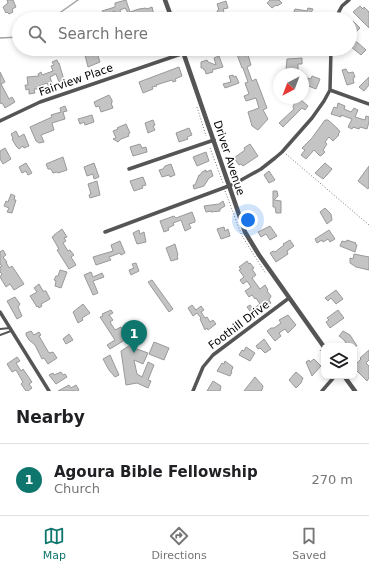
<!DOCTYPE html>
<style>
:root{--surface:#fff;--page:#f6f6f6;--text:#202124;--muted:#757577;--line:#e0e0e0;--accent:#0f766e}
body{margin:0;font-family:"DejaVu Sans",sans-serif;background:var(--page);color:var(--text)}
.controls{position:absolute;right:12px;bottom:12px;display:grid;overflow:hidden;border-radius:8px;box-shadow:0 2px 6px #0003}
.controls button{width:36px;height:36px;display:grid;place-items:center;padding:0;border:0;border-bottom:1px solid var(--line);background:var(--surface);color:var(--text);font:20px sans-serif}
.compass{position:absolute;left:273px;top:68px;width:36px;height:36px;border-radius:50%;background:var(--surface);box-shadow:0 2px 6px #0003;rotate:222deg}
.you{position:absolute;left:248px;top:220px;width:14px;height:14px;margin:-10px;border:3px solid #fff;border-radius:50%;background:#1a73e8;box-shadow:0 0 0 6px #1a73e833}
.badge{display:grid;place-items:center;width:26px;height:26px;border-radius:50%;background:var(--accent);color:#fff;font-size:13px;font-weight:700}
.pin{position:absolute;translate:-50% -33px;filter:drop-shadow(0 1px 2px #0008)}
.pin::after{content:'';position:absolute;top:21px;width:14px;height:12px;background:inherit;clip-path:polygon(0 0,100% 0,50% 100%)}
.list{margin:0;padding:0;list-style:none}
h2{display:flex;justify-content:space-between;align-items:center;height:52px;margin:0;padding:0 16px;font-size:17px}
h2 small{font-size:13px;font-weight:400;color:var(--muted)}
.list li{display:grid;grid-template-columns:26px 1fr auto;gap:12px;align-items:center;box-sizing:border-box;height:72px;padding:0 16px;border-top:1px solid var(--line)}
.list b{display:block;font-size:15px;white-space:nowrap}
.list p{margin:0;font-size:13px;white-space:nowrap;color:var(--muted)}
.list em{font-size:13px;font-style:normal;color:var(--muted)}
.icon{flex:none;width:22px;height:22px;fill:none;stroke:currentColor;stroke-width:2;stroke-linecap:round;stroke-linejoin:round}
.map{position:relative;flex:none;width:369px;height:391px;overflow:hidden}
.search{position:absolute;background:var(--surface);box-shadow:0 2px 6px #0003;left:12px;right:12px;top:12px;height:44px;display:flex;align-items:center;gap:10px;box-sizing:border-box;padding:0 14px;border-radius:22px;color:var(--muted);font-size:15px}
.sheet{height:124px;background:var(--surface)}
nav{display:flex;justify-content:space-around;align-items:center;box-sizing:border-box;height:56px;border-top:1px solid var(--line);background:var(--surface);font-size:11px;color:var(--muted)}
nav a{display:grid;justify-items:center;gap:2px}
nav .on{color:var(--accent)}
.map>svg:first-child{display:block}
.lines{fill:none;stroke-linecap:round;stroke-linejoin:round}
.stream{stroke:#a3a3a3;stroke-width:1.5}
.building{fill:#c4c4c4;stroke:#999}
.path{stroke:#777;stroke-width:1;stroke-dasharray:1 2;stroke-linecap:butt}
.service{stroke:#555;stroke-width:2}
.minor{stroke:#555;stroke-width:3.5}
.tertiary{stroke:#555;stroke-width:4.5}
.labels{text-anchor:middle;dominant-baseline:central;stroke-width:3.5;stroke-linejoin:round;paint-order:stroke}
.street-label{font-size:11px;fill:#000;stroke:#fff}
</style>
<div class="map">
<svg width="369" height="391" viewBox="0 0 369 391">
<rect width="100%" height="100%" fill="#fff"/>
<g class="lines">
<path class="stream" d="M 51,19 L 78,0
M 0,38 L 19,37"/>
</g>
<path class="building" d="M 7,0 L 13,0 L 16,7 L 12,9 L 13,12 L 9,14 L 7,12 L 6,13 L 3,7 L 8,3 Z
M 126,0 L 130,12 L 139,9 L 146,8 L 147,9 L 152,7 L 155,19 L 145,19 L 143,14 L 129,19 L 127,15 L 129,14 L 125,8 L 120,10 L 121,15 L 117,17 L 115,11 L 108,14 L 110,19 L 105,19 L 102,11 L 115,7 L 115,3 Z
M 270,0 L 279,0 L 282,3 L 277,6 L 276,5 L 272,8 L 267,3 Z
M 226,1 L 228,8 L 223,9 L 226,19 L 219,19 L 217,11 L 219,10 L 217,4 Z
M 360,6 L 363,9 L 364,7 L 369,12 L 369,28 L 353,12 Z
M 308,8 L 313,9 L 311,13 L 309,13 L 308,19 L 298,17 L 298,15 L 293,14 L 295,9 L 307,11 Z
M 353,21 L 360,28 L 353,35 L 350,32 L 350,23 Z
M 350,42 L 357,42 L 366,50 L 361,55 L 350,46 Z
M 235,49 L 242,49 L 245,56 L 248,55 L 251,65 L 247,67 L 252,81 L 256,79 L 267,108 L 263,110 L 268,119 L 258,130 L 252,126 L 248,112 L 259,108 L 256,98 L 246,101 L 244,96 L 249,94 L 245,83 L 248,82 L 243,68 L 242,68 Z
M 301,49 L 311,49 L 311,55 L 301,55 Z
M 91,53 L 97,53 L 100,62 L 88,67 L 85,55 Z
M 219,56 L 223,67 L 212,70 L 213,72 L 206,74 L 205,70 L 204,70 L 203,68 L 201,68 L 201,62 L 207,60 L 208,62 L 216,65 L 214,58 Z
M 302,58 L 302,64 L 298,64 L 298,71 L 288,71 L 288,70 L 286,70 L 287,59 Z
M 57,60 L 58,63 L 59,63 L 64,80 L 59,82 L 56,74 L 50,77 L 53,86 L 49,87 L 47,83 L 39,86 L 39,89 L 34,89 L 35,93 L 29,94 L 29,89 L 26,90 L 25,85 L 28,85 L 27,77 L 39,76 L 38,74 L 41,72 L 42,75 L 53,71 L 51,66 L 54,65 L 52,62 Z
M 179,67 L 182,76 L 175,79 L 176,81 L 173,82 L 172,80 L 156,85 L 157,86 L 152,87 L 153,89 L 143,93 L 139,82 Z
M 346,69 L 348,73 L 353,72 L 355,77 L 353,78 L 354,83 L 347,85 L 342,70 Z
M 0,72 L 5,82 L 1,84 L 9,99 L 12,97 L 15,102 L 5,108 L 3,104 L 0,103 Z
M 233,75 L 234,77 L 236,76 L 239,83 L 225,88 L 223,84 L 231,82 L 229,76 Z
M 312,76 L 320,79 L 316,89 L 306,85 L 308,78 L 311,79 Z
M 369,77 L 369,85 L 364,91 L 359,87 Z
M 109,95 L 112,100 L 112,103 L 111,103 L 113,108 L 101,112 L 99,106 L 96,107 L 94,102 Z
M 300,99 L 308,106 L 305,110 L 302,108 L 283,127 L 279,123 L 294,109 L 293,107 L 295,102 Z
M 338,103 L 345,106 L 344,109 L 351,112 L 354,108 L 358,110 L 355,117 L 365,120 L 366,116 L 369,117 L 369,122 L 367,129 L 360,127 L 359,129 L 353,127 L 352,129 L 348,127 L 352,119 L 341,115 L 341,117 L 331,114 L 334,107 L 337,108 Z
M 65,106 L 67,111 L 63,112 L 65,119 L 52,123 L 54,130 L 41,135 L 44,142 L 39,143 L 36,141 L 30,127 L 52,117 L 51,115 L 61,112 L 60,108 Z
M 92,115 L 94,122 L 85,125 L 84,122 L 80,124 L 78,119 Z
M 153,120 L 155,125 L 153,126 L 155,130 L 148,133 L 145,123 Z
M 325,120 L 328,120 L 338,129 L 340,132 L 338,134 L 339,135 L 333,141 L 329,137 L 325,142 L 327,144 L 323,150 L 325,152 L 322,155 L 320,156 L 314,150 L 306,159 L 301,155 L 305,150 L 302,148 L 312,138 Z
M 126,124 L 130,133 L 128,134 L 129,136 L 121,139 L 118,142 L 113,139 L 116,138 L 113,131 L 118,129 L 117,128 L 119,127 Z
M 189,128 L 192,135 L 187,137 L 188,139 L 179,142 L 176,133 Z
M 16,131 L 19,137 L 24,134 L 29,146 L 24,148 L 23,146 L 19,149 L 16,146 L 12,139 L 13,138 L 11,134 Z
M 140,144 L 142,148 L 146,147 L 147,152 L 133,156 L 130,147 Z
M 250,144 L 258,156 L 243,166 L 241,164 L 239,165 L 234,158 L 245,150 L 244,148 Z
M 5,148 L 11,159 L 3,164 L 0,159 L 0,151 Z
M 206,152 L 209,161 L 197,166 L 193,157 Z
M 63,157 L 67,170 L 58,173 L 57,172 L 53,173 L 51,169 L 48,169 L 46,164 Z
M 26,163 L 32,173 L 28,175 L 26,171 L 22,173 L 19,167 Z
M 94,163 L 99,177 L 94,179 L 93,174 L 87,176 L 84,167 Z
M 325,163 L 332,169 L 327,175 L 323,179 L 315,173 Z
M 171,164 L 175,175 L 170,177 L 169,175 L 162,177 L 159,170 L 163,169 L 165,166 Z
M 369,166 L 369,187 L 368,189 L 358,181 Z
M 206,170 L 206,172 L 211,170 L 213,176 L 209,178 L 204,186 L 194,189 L 193,185 L 195,185 L 199,175 L 200,175 L 202,172 Z
M 269,171 L 275,180 L 269,183 L 264,175 Z
M 143,177 L 146,185 L 142,186 L 143,188 L 134,191 L 130,181 Z
M 97,181 L 100,195 L 90,198 L 89,195 L 91,194 L 88,184 Z
M 273,191 L 277,191 L 278,196 L 274,200 L 281,201 L 281,213 L 276,213 L 275,207 L 273,207 Z
M 11,194 L 15,196 L 14,200 L 16,200 L 12,213 L 7,212 L 9,208 L 4,206 L 6,201 L 8,202 Z
M 223,201 L 225,206 L 220,209 L 220,211 L 211,212 L 211,211 L 206,212 L 204,206 L 219,204 Z
M 325,208 L 331,214 L 332,220 L 327,224 L 320,212 Z
M 192,212 L 195,220 L 195,222 L 189,224 L 191,228 L 185,231 L 181,220 L 173,223 L 174,225 L 168,228 L 169,230 L 164,232 L 160,221 L 174,216 L 176,218 Z
M 270,226 L 277,236 L 270,240 L 266,234 L 261,237 L 258,232 Z
M 224,227 L 225,231 L 228,229 L 230,236 L 221,239 L 217,229 Z
M 62,229 L 67,237 L 64,238 L 66,241 L 63,243 L 68,251 L 70,250 L 74,255 L 71,257 L 76,265 L 69,269 L 57,250 L 59,249 L 52,237 L 54,236 L 54,235 Z
M 139,230 L 140,234 L 144,232 L 146,242 L 137,244 L 133,233 Z
M 329,230 L 335,239 L 330,242 L 328,239 L 323,242 L 322,240 L 317,243 L 315,239 Z
M 290,240 L 294,246 L 287,251 L 288,254 L 276,262 L 270,253 L 273,251 L 275,252 L 284,245 L 283,244 Z
M 347,240 L 356,243 L 355,244 L 357,245 L 355,252 L 340,246 L 342,241 L 346,242 Z
M 120,241 L 125,253 L 121,255 L 120,253 L 109,257 L 111,260 L 96,265 L 93,257 L 113,251 L 111,245 Z
M 175,244 L 178,255 L 177,256 L 178,259 L 171,261 L 166,248 Z
M 3,250 L 6,255 L 3,257 L 7,262 L 6,262 L 9,268 L 12,266 L 24,284 L 14,290 L 10,284 L 6,287 L 0,277 L 2,274 L 0,272 L 0,267 L 2,266 L 0,264 L 0,252 Z
M 354,254 L 369,257 L 369,270 L 356,267 L 350,263 L 350,258 L 353,259 Z
M 247,261 L 249,264 L 250,263 L 254,268 L 252,269 L 256,275 L 252,278 L 260,289 L 265,285 L 268,290 L 267,291 L 271,296 L 269,300 L 271,303 L 259,311 L 258,309 L 252,314 L 247,307 L 250,305 L 253,309 L 260,304 L 256,298 L 255,299 L 252,295 L 249,297 L 245,291 L 251,287 L 247,281 L 243,284 L 240,280 L 244,277 L 239,270 L 241,269 L 239,267 Z
M 136,263 L 139,271 L 131,275 L 129,270 L 134,268 L 132,264 Z
M 60,270 L 67,272 L 61,288 L 55,286 L 56,281 L 54,280 L 56,276 L 58,276 Z
M 91,272 L 93,277 L 102,273 L 104,277 L 93,281 L 98,293 L 93,295 L 84,275 Z
M 152,280 L 173,309 L 169,312 L 148,282 Z
M 39,284 L 43,291 L 46,291 L 50,299 L 41,304 L 42,306 L 39,308 L 38,306 L 37,307 L 30,296 L 37,292 L 34,288 Z
M 336,290 L 343,299 L 336,304 L 331,298 L 328,301 L 325,298 Z
M 15,297 L 20,304 L 18,307 L 22,316 L 17,319 L 7,301 Z
M 83,304 L 90,313 L 82,318 L 83,320 L 78,323 L 73,312 Z
M 192,305 L 196,310 L 201,306 L 204,310 L 201,312 L 205,318 L 207,317 L 210,322 L 213,320 L 216,324 L 208,330 L 207,328 L 205,330 L 200,319 L 201,318 L 197,313 L 193,316 L 188,308 Z
M 111,310 L 113,313 L 109,315 L 113,320 L 110,322 L 115,330 L 121,327 L 128,338 L 110,349 L 107,345 L 115,340 L 100,317 L 103,316 L 102,314 Z
M 338,310 L 344,318 L 330,328 L 326,322 L 329,320 L 327,318 Z
M 288,315 L 296,325 L 288,333 L 285,329 L 279,333 L 281,336 L 275,341 L 267,331 L 271,328 L 274,328 L 281,323 L 279,320 Z
M 31,331 L 34,335 L 39,332 L 41,335 L 39,336 L 49,353 L 53,352 L 57,358 L 48,364 L 44,358 L 42,359 L 35,345 L 29,340 L 26,335 L 26,333 Z
M 343,331 L 350,335 L 357,346 L 348,346 L 344,340 L 339,336 Z
M 69,334 L 73,340 L 66,344 L 63,339 L 64,338 Z
M 264,339 L 271,349 L 265,353 L 260,348 L 258,349 L 256,346 Z
M 154,342 L 169,348 L 164,360 L 149,354 Z
M 132,344 L 135,346 L 134,348 L 148,353 L 143,364 L 134,360 L 137,374 L 142,377 L 148,362 L 154,365 L 148,380 L 151,381 L 148,388 L 137,383 L 126,385 L 121,351 Z
M 246,347 L 255,353 L 250,361 L 239,355 L 242,350 L 244,351 Z
M 369,350 L 369,360 L 366,363 L 369,366 L 369,378 L 367,381 L 354,368 L 354,366 L 361,359 L 360,358 Z
M 110,355 L 119,375 L 115,377 L 109,370 L 103,359 Z
M 17,357 L 20,361 L 16,363 L 21,371 L 23,369 L 32,382 L 29,384 L 32,388 L 28,391 L 26,391 L 21,384 L 23,382 L 16,370 L 12,372 L 7,364 Z
M 314,359 L 321,366 L 312,376 L 306,362 L 309,360 L 310,362 Z
M 225,361 L 233,367 L 231,372 L 232,372 L 230,376 L 217,371 L 222,363 L 224,364 Z
M 61,372 L 63,375 L 65,374 L 67,377 L 56,384 L 49,375 L 53,373 L 54,375 Z
M 296,372 L 303,378 L 301,383 L 296,388 L 289,380 Z
M 255,377 L 263,386 L 262,390 L 261,391 L 244,391 Z
M 213,381 L 221,386 L 220,391 L 207,391 Z
M 69,385 L 71,388 L 76,385 L 79,390 L 77,391 L 58,391 Z"/>
<g class="lines">
<path class="path" d="M 197,107 L 206,136
M 210,148 L 223,183
M 286,154 L 369,225
M 225,191 L 242,236 L 266,274
M 320,350 L 324,355"/>
<path class="service" d="M 0,329 L 10,328
M 0,335 L 11,331"/>
<path class="minor" d="M 335,19 L 342,6 L 349,0
M 330,90 L 369,104
M 0,121 L 40,102 L 184,53
M 129,169 L 214,140
M 105,232 L 234,184 L 261,169 L 275,158 L 282,152 L 312,118 L 324,101 L 330,90 L 331,49
M 0,312 L 49,391
M 193,391 L 203,367 L 213,355 L 289,298
M 322,391 L 335,376"/>
<path class="tertiary" d="M 165,0 L 172,19
M 182,49 L 245,232 L 259,255 L 324,347
M 344,376 L 355,391"/>
</g>
<g class="labels">
<g class="street-label">
<text transform="translate(76 80) rotate(-19)">Fairview Place</text>
<text transform="translate(229 158) rotate(72)">Driver Avenue</text>
<text transform="translate(239 325) rotate(-37)">Foothill Drive</text>
</g>
</g>
</svg>
<div class="controls">
<button><svg class="icon" aria-label="layers" viewBox="0 0 24 24"><path d="M12 4l9 5-9 5-9-5zM3 14l9 5 9-5"/></svg></button>
</div>
<svg class="compass" viewBox="-18 -18 36 36"><path d="M0-13l5 13h-10z" fill="#e53935"/><path d="M0 13l5-13h-10z" fill="#757577"/></svg>
<div class="you"></div>
<div class="pin badge" style="left:134px;top:353px">1</div>
<div class="search"><svg class="icon" aria-label="search" viewBox="0 0 24 24"><circle cx="10" cy="10" r="6"/><path d="M15 15l6 6"/></svg>Search here</div>
</div>
<section class="sheet">
<h2>Nearby<small></small></h2>
<ul class="list">
<li><span class="badge">1</span><div><b>Agoura Bible Fellowship</b><p>Church</p></div><em>270 m</em></li>
</ul>
</section>
<nav>
<a class="on"><svg class="icon" aria-label="map" viewBox="0 0 24 24"><path d="M3 6l6-2 6 2 6-2v14l-6 2-6-2-6 2zM9 4v14M15 6v14"/></svg>Map</a>
<a><svg class="icon" aria-label="directions" viewBox="0 0 24 24"><path d="M12 3l9 9-9 9-9-9zM9 14v-3h6M13 9l2 2-2 2"/></svg>Directions</a>
<a><svg class="icon" aria-label="saved" viewBox="0 0 24 24"><path d="M7 4h10v16l-5-4-5 4z"/></svg>Saved</a>
</nav>
